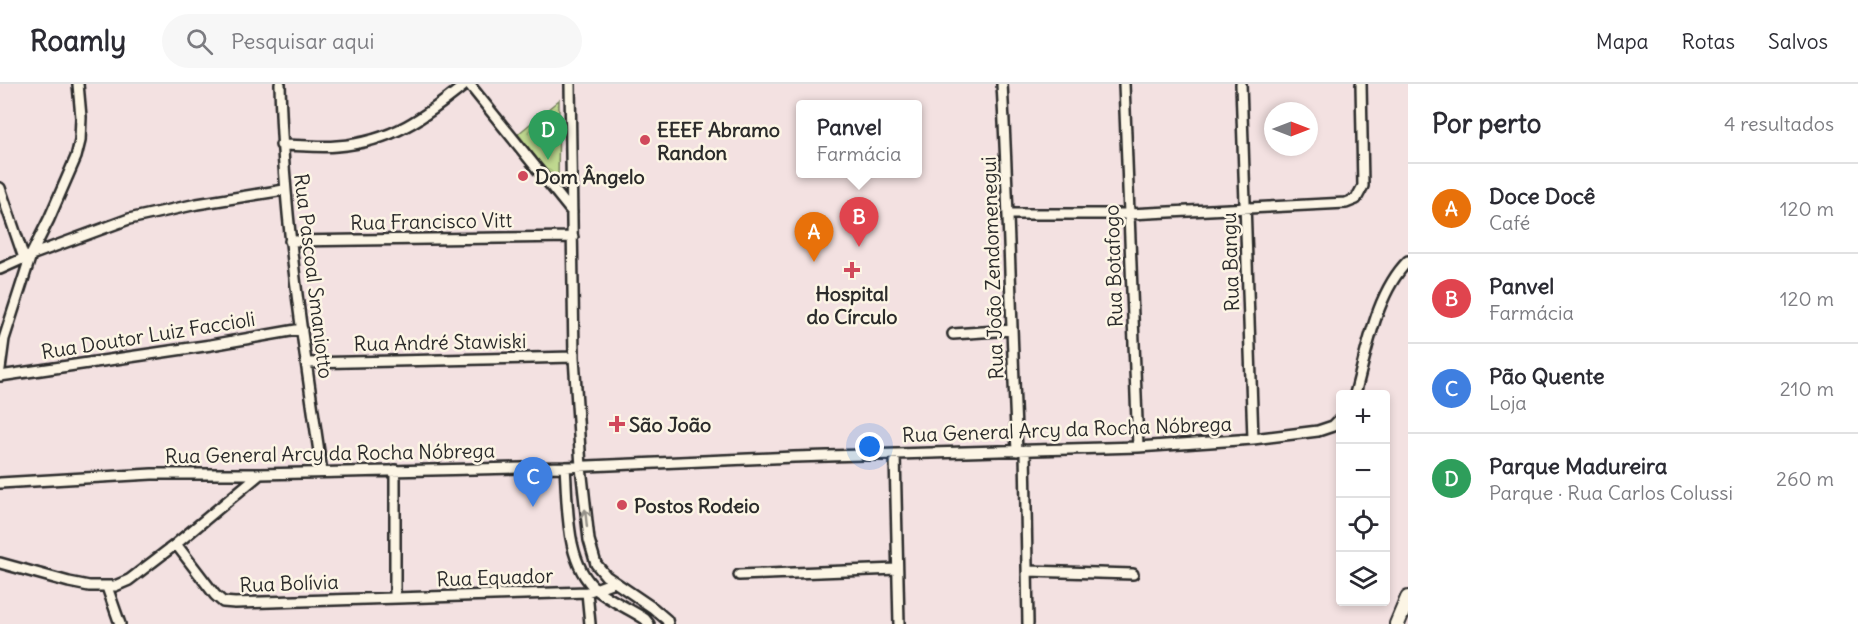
<!DOCTYPE html>
<html lang="pt">
<meta charset="utf-8">
<style>
:root{--surface:#fff;--page:#f7f7f7;--text:#2b2b33;--muted:#7c7c81;--line:#e1e1e2;--accent:#d1495b}
body{margin:0;font-family:Delius,sans-serif;background:var(--page);color:var(--text)}
.controls{position:absolute;right:18px;bottom:18px;display:grid;overflow:hidden;border-radius:6px;box-shadow:0 3px 9px #0003}
.controls button{width:54px;height:54px;display:grid;place-items:center;padding:0;border:0;border-bottom:2px solid var(--line);background:var(--surface);color:var(--text);font:30px sans-serif}
.compass{position:absolute;left:1264px;top:18px;width:54px;height:54px;border-radius:50%;background:var(--surface);box-shadow:0 3px 9px #0003;rotate:90deg}
.you{position:absolute;left:870px;top:363px;width:21px;height:21px;margin:-15px;border:4px solid #fff;border-radius:50%;background:#1a73e8;box-shadow:0 0 0 9px #1a73e833}
.badge{display:grid;place-items:center;width:39px;height:39px;border-radius:50%;background:var(--accent);color:#fff;font-size:20px;font-weight:700}
.pin{position:absolute;translate:-50% -50px;filter:drop-shadow(0 2px 3px #0008)}
.pin::after{content:'';position:absolute;top:32px;width:21px;height:18px;background:inherit;clip-path:polygon(0 0,100% 0,50% 100%)}
.popup{position:absolute;left:796px;top:16px;width:126px;height:78px;box-sizing:border-box;display:grid;place-content:center;border-radius:6px;background:var(--surface);filter:drop-shadow(0 2px 4px #0005);font-size:20px;white-space:nowrap;color:var(--muted)}
.popup b{font-size:22px;color:var(--text)}
.popup::after{content:'';position:absolute;left:50%;top:100%;margin-left:-12px;border:12px solid transparent;border-top-color:var(--surface)}
.list{margin:0;padding:0;list-style:none}
h2{display:flex;justify-content:space-between;align-items:center;height:78px;margin:0;padding:0 24px;font-size:26px}
h2 small{font-size:20px;font-weight:400;color:var(--muted)}
.list li{display:grid;grid-template-columns:39px 1fr auto;gap:18px;align-items:center;box-sizing:border-box;height:90px;padding:0 24px;border-top:2px solid var(--line)}
.list b{display:block;font-size:22px;white-space:nowrap}
.list p{margin:0;font-size:20px;white-space:nowrap;color:var(--muted)}
.list em{font-size:20px;font-style:normal;color:var(--muted)}
.icon{flex:none;width:33px;height:33px;fill:none;stroke:currentColor;stroke-width:2;stroke-linecap:round;stroke-linejoin:round}
.map{position:relative;flex:none;width:1408px;height:540px;overflow:hidden}
header{display:flex;align-items:center;gap:36px;box-sizing:border-box;height:84px;padding:0 30px;background:var(--surface);border-bottom:2px solid var(--line)}
header strong{font-size:28px}
nav{display:flex;gap:33px;margin-inline-start:auto;font-size:21px}
.search{width:420px;height:54px;background:var(--page);display:flex;align-items:center;gap:15px;box-sizing:border-box;padding:0 21px;border-radius:33px;color:var(--muted);font-size:22px}
main{display:flex}
aside{flex:1;background:var(--surface)}
.map>svg:first-child{display:block}
.park{fill:url(#park-crowns);stroke:#76825e;stroke-width:1.5}
.lines{fill:none;stroke-linecap:round;stroke-linejoin:round}
.street-casing{stroke:#2b2b2b;stroke-width:14}
.primary-casing{stroke:#2b2b2b;stroke-width:18}
.street{stroke:#fcf5e5;stroke-width:9}
.primary{stroke:#fcf5e5;stroke-width:14}
.oneway{stroke:#949088}
.poi-dot{fill:#d1495b;stroke:#fcf5e5;stroke-width:2}
.labels{text-anchor:middle;dominant-baseline:central;stroke-width:5;stroke-linejoin:round;paint-order:stroke}
.poi-label{font-size:20px;font-weight:bold;fill:#2b2b2b;stroke:#fcf5e5;text-anchor:start}
.street-label{font-size:20px;fill:#2b2b2b;stroke:#fcf5e5}
</style>
<header>
<strong>Roamly</strong>
<div class="search"><svg class="icon" aria-label="search" viewBox="0 0 24 24"><circle cx="10" cy="10" r="6"/><path d="M15 15l6 6"/></svg>Pesquisar aqui</div>
<nav><a>Mapa</a><a>Rotas</a><a>Salvos</a></nav>
</header>
<main>
<div class="map">
<svg width="1408" height="540" viewBox="0 0 1408 540">
<defs>
<pattern id="park-crowns" width="20" height="18" patternUnits="userSpaceOnUse" patternTransform="scale(1.5)"><rect width="20" height="18" fill="#c0d990"/><path d="M2 6a3 3 0 1 1 6 0M12 15a3 3 0 1 1 6 0" fill="none" stroke="#a5ba7c"/></pattern>
</defs>
<rect width="100%" height="100%" fill="#f3e1e1"/>
<filter id="ink" filterUnits="userSpaceOnUse"><feTurbulence type="fractalNoise" baseFrequency=".0167" numOctaves="2"/><feDisplacementMap in="SourceGraphic" scale="12" xChannelSelector="R" yChannelSelector="G"/><feConvolveMatrix kernelMatrix="1 2 1 2 8 2 1 2 1" color-interpolation-filters="sRGB"/></filter>
<g filter="url(#ink)">
<path class="park" d="M 559,16 L 558,102 L 518,50 Z"/>
<g class="lines">
<defs>
<path id="street" d="M 280,0 C 283,130 303,259 322,388
M 469,0 L 572,128
M 570,0 L 574,273 L 581,383 L 589,456 L 596,480 L 606,492 L 653,524 L 667,536 L 668,540
M 1002,0 C 1009,122 1011,244 1017,367
M 1124,0 L 1138,363
M 1241,0 L 1253,355
M 281,61 C 300,61 319,64 337,62 C 392,58 425,33 466,0
M 0,104 L 24,174
M 1009,130 L 1129,130 L 1346,119 L 1356,115 L 1363,102 L 1361,0
M 290,157 L 573,153
M 0,185 L 31,171 L 129,135 L 197,120 L 284,106
M 953,250 L 1012,246
M 306,279 L 574,273
M 0,285 L 4,255 L 31,171 L 49,135 L 76,73 L 80,57 L 81,33 L 78,0
M 0,292 L 211,261 L 302,245
M 1355,310 C 1367,267 1376,209 1408,177
M 1025,366 L 1028,540
M 895,371 L 899,540
M 565,383 C 568,422 565,480 597,506 C 611,517 630,525 645,535 L 649,540
M 395,386 L 395,514
M 0,399 L 152,390 L 260,390 L 565,383 L 794,373 L 1138,363 L 1253,355 L 1318,347 L 1333,342 L 1340,335
M 176,460 L 215,511 L 223,518 L 235,519 L 587,508 L 614,498
M 0,479 L 69,498 L 89,502 L 115,502 L 129,496 L 176,460 L 260,390
M 1027,487 L 1133,490
M 739,491 L 897,485
M 107,503 L 120,540
M 587,508 L 590,540"/>
<path id="primary" d="M 1397,540 L 1408,514"/>
</defs>
<use href="#street" class="street-casing"/>
<use href="#primary" class="primary-casing"/>
<use href="#street" class="street"/>
<use href="#primary" class="primary"/>
</g>
<defs><path id="oneway-shaft" d="M-6 0H5M1.5-3L5.5 0L1.5 3" fill="none" stroke-width="1.6" stroke-linecap="round" stroke-linejoin="round" transform="scale(1.5)"/></defs>
<use class="oneway" href="#oneway-shaft" transform="translate(586 434) rotate(-96)"/>
</g>
<g class="poi-dot">
<circle cx="645" cy="56" r="6"/>
<circle cx="523" cy="92" r="6"/>
<path d="M849 177h6v6h6v6h-6v6h-6v-6h-6v-6h6z"/>
<path d="M614 331h6v6h6v6h-6v6h-6v-6h-6v-6h6z"/>
<circle cx="622" cy="421" r="6"/>
</g>
<g class="labels">
<g class="poi-label">
<text x="657" y="45">EEEF Abramo<tspan x="657" dy="23">Randon</tspan></text>
<text x="535" y="92">Dom Ângelo</text>
<text x="852" y="209" text-anchor="middle">Hospital<tspan x="852" dy="23">do Círculo</tspan></text>
<text x="629" y="340">São João</text>
<text x="634" y="421">Postos Rodeio</text>
</g>
<g class="street-label">
<text transform="translate(431 137) rotate(-1)">Rua Francisco Vitt</text>
<text transform="translate(1230 178) rotate(-92)">Rua Bangu</text>
<text transform="translate(1113 182) rotate(-92)">Rua Botafogo</text>
<text transform="translate(992 184) rotate(-92)">Rua João Zendomenegui</text>
<text transform="translate(314 192) rotate(83)">Rua Pascoal Smaniotto</text>
<text transform="translate(148 251) rotate(-9)">Rua Doutor Luiz Faccioli</text>
<text transform="translate(440 258) rotate(-1)">Rua André Stawiski</text>
<text transform="translate(1067 345) rotate(-2)">Rua General Arcy da Rocha Nóbrega</text>
<text transform="translate(330 369) rotate(-1)">Rua General Arcy da Rocha Nóbrega</text>
<text transform="translate(495 493) rotate(-2)">Rua Equador</text>
<text transform="translate(289 499) rotate(-2)">Rua Bolívia</text>
</g>
</g>
</svg>
<div class="controls">
<button>+</button>
<button>−</button>
<button><svg class="icon" aria-label="locate" viewBox="0 0 24 24"><circle cx="12" cy="12" r="6"/><path d="M12 2v4M12 18v4M2 12h4M18 12h4"/></svg></button>
<button><svg class="icon" aria-label="layers" viewBox="0 0 24 24"><path d="M12 4l9 5-9 5-9-5zM3 14l9 5 9-5"/></svg></button>
</div>
<svg class="compass" viewBox="-18 -18 36 36"><path d="M0-13l5 13h-10z" fill="#e53935"/><path d="M0 13l5-13h-10z" fill="#7c7c81"/></svg>
<div class="you"></div>
<div class="pin badge" style="left:814px;top:178px;background:#e8710a">A</div>
<div class="pin badge" style="left:859px;top:163px;background:#e0444e">B</div>
<div class="popup"><b>Panvel</b>Farmácia</div>
<div class="pin badge" style="left:533px;top:423px;background:#3f7fe0">C</div>
<div class="pin badge" style="left:548px;top:76px;background:#2e9e5b">D</div>
</div>
<aside>
<h2>Por perto<small>4 resultados</small></h2>
<ul class="list">
<li><span class="badge" style="background:#e8710a">A</span><div><b>Doce Docê</b><p>Café</p></div><em>120 m</em></li>
<li><span class="badge" style="background:#e0444e">B</span><div><b>Panvel</b><p>Farmácia</p></div><em>120 m</em></li>
<li><span class="badge" style="background:#3f7fe0">C</span><div><b>Pão Quente</b><p>Loja</p></div><em>210 m</em></li>
<li><span class="badge" style="background:#2e9e5b">D</span><div><b>Parque Madureira</b><p>Parque · Rua Carlos Colussi</p></div><em>260 m</em></li>
</ul>
</aside>
</main>
